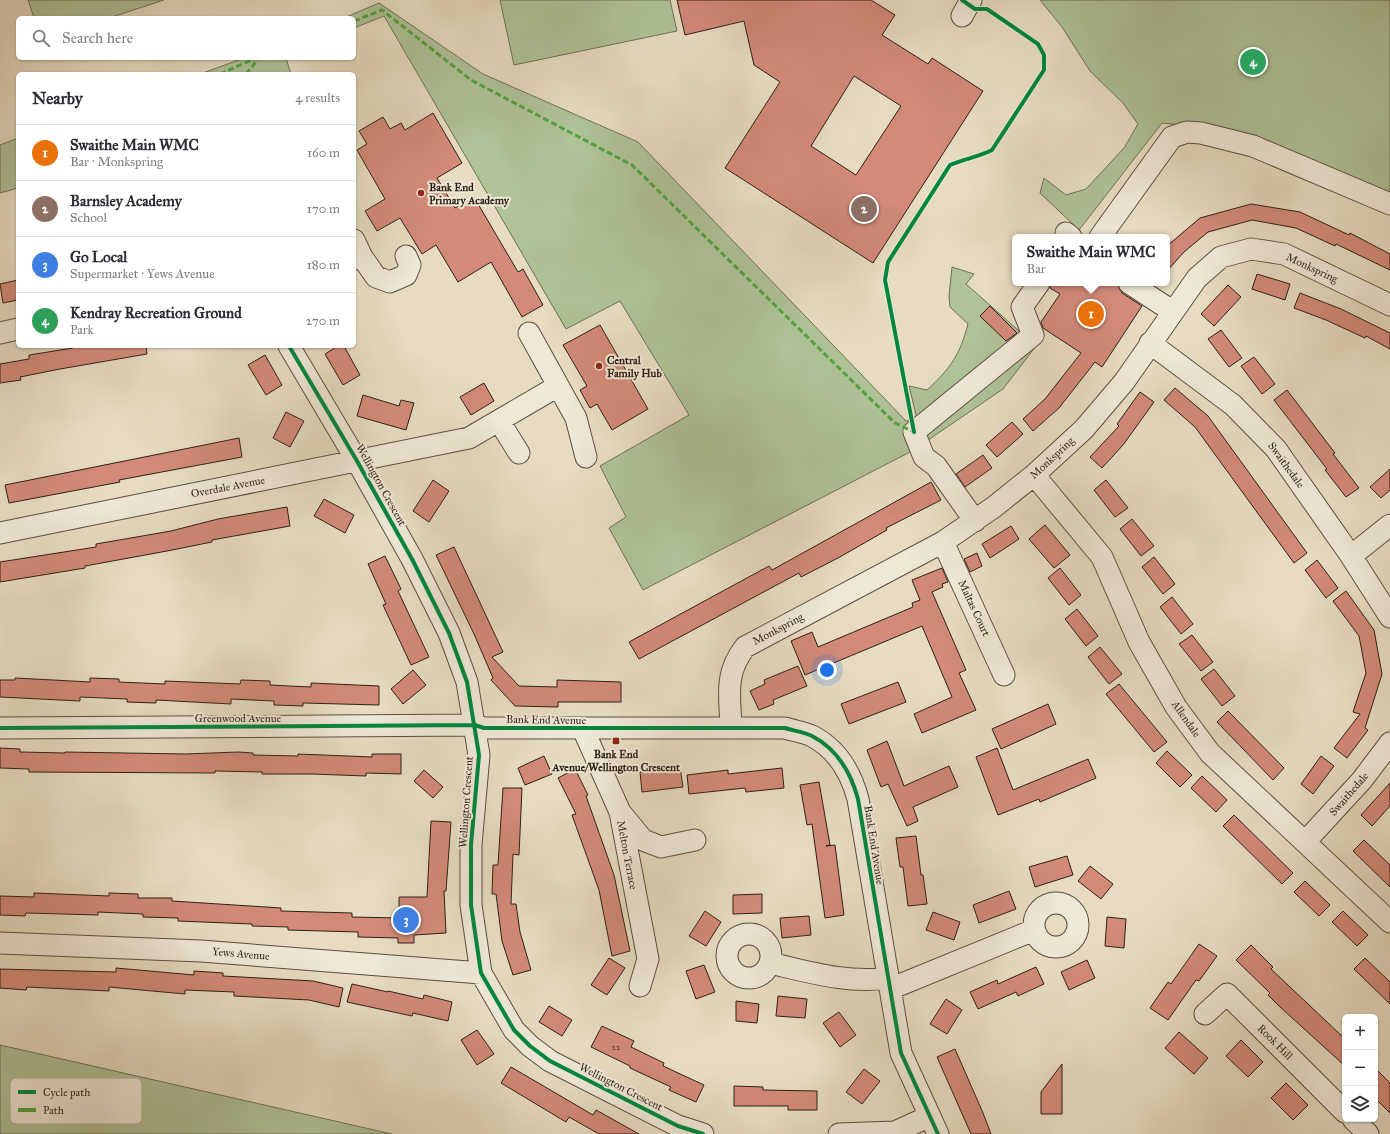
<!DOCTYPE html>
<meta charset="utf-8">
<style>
:root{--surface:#fff;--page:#f7f7f7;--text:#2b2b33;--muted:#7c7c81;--line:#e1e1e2;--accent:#8f2418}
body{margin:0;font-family:"IM FELL Great Primer",serif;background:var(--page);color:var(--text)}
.controls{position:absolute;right:12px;bottom:12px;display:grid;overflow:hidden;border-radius:6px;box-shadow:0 1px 3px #0004}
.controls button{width:36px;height:36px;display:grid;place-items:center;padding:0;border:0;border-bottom:1px solid var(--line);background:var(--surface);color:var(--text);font:20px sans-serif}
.you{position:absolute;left:827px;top:670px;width:14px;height:14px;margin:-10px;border:3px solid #fff;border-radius:50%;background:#1a73e8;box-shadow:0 0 0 6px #1a73e833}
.badge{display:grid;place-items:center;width:26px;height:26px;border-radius:50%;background:var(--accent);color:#fff;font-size:13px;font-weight:700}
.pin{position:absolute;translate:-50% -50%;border:2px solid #fff;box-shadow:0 1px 4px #0006}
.popup{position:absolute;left:1012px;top:234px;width:158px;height:52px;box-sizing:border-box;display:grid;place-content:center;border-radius:6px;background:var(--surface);filter:drop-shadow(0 1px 3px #0005);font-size:13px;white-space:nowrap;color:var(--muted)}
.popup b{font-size:15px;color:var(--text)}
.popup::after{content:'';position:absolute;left:50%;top:100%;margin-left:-8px;border:8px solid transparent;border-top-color:var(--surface)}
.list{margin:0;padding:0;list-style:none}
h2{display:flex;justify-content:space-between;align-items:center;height:52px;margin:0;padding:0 16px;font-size:17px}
h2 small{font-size:13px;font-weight:400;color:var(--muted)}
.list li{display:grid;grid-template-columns:26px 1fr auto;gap:12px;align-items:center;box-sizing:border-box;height:56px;padding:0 16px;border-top:1px solid var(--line)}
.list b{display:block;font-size:15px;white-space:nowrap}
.list p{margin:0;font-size:13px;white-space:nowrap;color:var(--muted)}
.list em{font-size:13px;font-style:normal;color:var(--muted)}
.icon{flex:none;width:22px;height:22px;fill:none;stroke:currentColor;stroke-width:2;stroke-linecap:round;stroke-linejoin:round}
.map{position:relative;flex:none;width:1390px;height:1134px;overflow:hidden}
.search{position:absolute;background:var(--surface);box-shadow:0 1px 3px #0004;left:16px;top:16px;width:340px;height:44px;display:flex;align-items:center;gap:10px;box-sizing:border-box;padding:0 14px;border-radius:6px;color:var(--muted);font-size:15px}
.panel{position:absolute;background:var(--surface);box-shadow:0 1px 3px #0004;left:16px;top:72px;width:340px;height:276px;border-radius:6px}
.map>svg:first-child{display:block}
.green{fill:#afc298;stroke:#6e7056}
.building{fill:#d38a79;stroke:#2e1f14;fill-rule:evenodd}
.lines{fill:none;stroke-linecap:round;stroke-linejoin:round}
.minor-casing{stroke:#5c4e40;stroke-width:23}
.minor{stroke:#efe8d7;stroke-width:21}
.quiet{stroke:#52a23f;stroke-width:3;stroke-dasharray:6 3;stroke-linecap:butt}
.cycleway-casing{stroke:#efe8d7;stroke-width:6}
.cycleway{stroke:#00873e;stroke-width:4}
.poi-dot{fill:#8f2418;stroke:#efe8d7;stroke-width:1.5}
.labels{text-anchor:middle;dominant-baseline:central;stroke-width:4;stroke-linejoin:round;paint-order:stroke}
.number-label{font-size:9px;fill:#573a2d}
.poi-label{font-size:11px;font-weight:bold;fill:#2e1f14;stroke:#efe8d7;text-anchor:start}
.street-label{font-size:11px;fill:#2e1f14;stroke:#efe8d7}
.key{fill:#efe8d7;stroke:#b5ac9c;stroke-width:1}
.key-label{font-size:11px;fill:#2e1f14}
</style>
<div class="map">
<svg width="1390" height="1134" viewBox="0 0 1390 1134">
<rect width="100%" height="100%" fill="#e7dcc2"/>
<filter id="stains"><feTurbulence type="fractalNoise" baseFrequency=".005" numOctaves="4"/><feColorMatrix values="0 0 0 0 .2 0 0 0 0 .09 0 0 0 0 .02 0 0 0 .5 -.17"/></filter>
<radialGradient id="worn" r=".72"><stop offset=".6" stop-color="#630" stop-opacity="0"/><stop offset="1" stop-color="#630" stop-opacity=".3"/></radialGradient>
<path class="green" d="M 28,0 L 164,0 L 109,18 L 34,18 Z
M 500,0 L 670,0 L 677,31 L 514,65 Z
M 1040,0 L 1390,0 L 1390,196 L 1223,129 L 1162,123 L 1079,230 L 1040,193 L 1044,178 L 1066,195 L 1086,189 L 1124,148 L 1138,124 L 1123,103 L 1090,71 L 1062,27 Z
M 379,3 L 483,74 L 638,142 L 906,421 L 917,419 L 909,386 L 927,390 C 950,369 960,355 968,324 L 950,307 L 949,296 L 952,267 L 974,274 L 966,284 L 1036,346 L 1003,389 L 912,451 L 643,590 L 609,528 L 626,517 L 600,466 L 689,415 L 620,301 L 566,329 L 384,16 L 354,28 L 354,18 L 344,18 Z
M 244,58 L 286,58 L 291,74 L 200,74 Z
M 18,138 L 18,188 L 0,193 L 0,145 Z
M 0,1045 L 392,1134 L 0,1134 Z"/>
<path class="building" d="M 677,0 L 871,0 L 895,15 L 882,35 L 928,64 L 932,58 L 983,91 L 873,263 L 725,168 L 780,82 L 754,65 L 744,21 L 685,35 ZM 854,76 L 901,106 L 856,175 L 811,146 Z
M 433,113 L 462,163 L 437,178 L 455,208 L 474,197 L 518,272 L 523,269 L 543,305 L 522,317 L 491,262 L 458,282 L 436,245 L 422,254 L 400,218 L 377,231 L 365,211 L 385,199 L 357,150 L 367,144 L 359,131 L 383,117 L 390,129 L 401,123 L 405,130 Z
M 1251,204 L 1300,212 L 1349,235 L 1350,233 L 1390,254 L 1390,270 L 1336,244 L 1335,246 L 1296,228 L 1252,220 L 1208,232 L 1184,252 L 1167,271 L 1167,246 L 1200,218 Z
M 1257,274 L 1290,284 L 1285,300 L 1252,289 Z
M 18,280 L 18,300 L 3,303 L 0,284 Z
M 1051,283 L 1117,283 L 1122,293 L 1142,306 L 1102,367 L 1095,362 L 1059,408 L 1033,431 L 1023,419 L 1045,399 L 1081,353 L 1043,328 L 1041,322 L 1060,294 L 1050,288 Z
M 1228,285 L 1241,297 L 1214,326 L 1201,314 Z
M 1300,293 L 1341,309 L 1390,333 L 1390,349 L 1366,336 L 1365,338 L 1326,320 L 1294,308 Z
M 990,306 L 1017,333 L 1006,341 L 980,316 Z
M 600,325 L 648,409 L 612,430 L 597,404 L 590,408 L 586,401 L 580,390 L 587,386 L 563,345 Z
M 1221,330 L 1242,358 L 1229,367 L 1208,339 Z
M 73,346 L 146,346 L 147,354 L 60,369 L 20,377 L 21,380 L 0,383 L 0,364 L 29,359 L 29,355 L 73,348 Z
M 338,346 L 344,346 L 360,375 L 343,385 L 325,354 Z
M 265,355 L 282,385 L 266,395 L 248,365 Z
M 1254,357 L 1275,384 L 1262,394 L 1241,366 Z
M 484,383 L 494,401 L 471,415 L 460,397 Z
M 1175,388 L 1208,416 L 1307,553 L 1294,563 L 1195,427 L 1164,400 Z
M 1287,390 L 1335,453 L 1333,454 L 1359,488 L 1346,497 L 1325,470 L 1327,469 L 1274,400 Z
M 1140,392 L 1154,402 L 1123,445 L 1102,468 L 1090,457 L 1119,426 L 1117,424 Z
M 363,395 L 399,406 L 401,400 L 414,403 L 406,430 L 357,416 Z
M 286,412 L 304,421 L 290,447 L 273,438 Z
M 1012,422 L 1023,434 L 997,457 L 986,445 Z
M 239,438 L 242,457 L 119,480 L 120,482 L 9,503 L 5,485 Z
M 983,455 L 992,468 L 965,487 L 956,474 Z
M 1390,469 L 1390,490 L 1381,498 L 1370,487 Z
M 433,480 L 449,491 L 429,522 L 413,511 Z
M 1106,480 L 1128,508 L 1115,517 L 1094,490 Z
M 931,482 L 941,500 L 886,528 L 887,530 L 838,558 L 801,577 L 799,573 L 639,659 L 629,642 L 769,566 L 772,570 Z
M 324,499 L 354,515 L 345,533 L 314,516 Z
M 287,507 L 290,526 L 212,540 L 212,542 L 167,551 L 85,566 L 85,568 L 0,582 L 0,562 L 96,547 L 96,544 L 171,531 L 218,519 Z
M 1132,519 L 1154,546 L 1141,556 L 1120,529 Z
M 1045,525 L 1070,555 L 1054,568 L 1029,539 Z
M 1011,526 L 1019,539 L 990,558 L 982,544 Z
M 454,547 L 503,652 L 492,657 L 519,686 L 557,687 L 557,680 L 621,682 L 621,702 L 558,702 L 558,707 L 515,706 L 491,680 L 493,678 L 474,634 L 436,555 Z
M 977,553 L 982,566 L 970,572 L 964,559 Z
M 385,556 L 401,589 L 398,591 L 429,657 L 411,665 L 383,605 L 386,604 L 368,564 Z
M 1154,557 L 1175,584 L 1163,594 L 1142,567 Z
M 1317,560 L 1338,588 L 1326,598 L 1305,570 Z
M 942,568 L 948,582 L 942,584 L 943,587 L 932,592 L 966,670 L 959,673 L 976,710 L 922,733 L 914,714 L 952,697 L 922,626 L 805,675 L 791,641 L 812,632 L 818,647 L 913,607 L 912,603 L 920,600 L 912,580 Z
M 1060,568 L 1081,595 L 1069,605 L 1048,578 Z
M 1346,591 L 1374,630 L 1382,674 L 1365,728 L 1368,730 L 1347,758 L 1334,748 L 1360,714 L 1353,712 L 1366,673 L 1359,636 L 1333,601 Z
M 1172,597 L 1193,624 L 1181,634 L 1160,607 Z
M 1077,609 L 1098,636 L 1086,646 L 1065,619 Z
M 1192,635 L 1213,662 L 1201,671 L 1179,644 Z
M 1100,647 L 1122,674 L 1109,684 L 1088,657 Z
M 798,666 L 807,686 L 773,700 L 774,704 L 759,710 L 750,691 L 765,684 L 764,680 Z
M 1214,669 L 1235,696 L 1222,706 L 1201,679 Z
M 413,670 L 426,685 L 403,704 L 391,689 Z
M 15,678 L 90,682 L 90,678 L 119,679 L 119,682 L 165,684 L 165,681 L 240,684 L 241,680 L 270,681 L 270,685 L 289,686 L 311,687 L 311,683 L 379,686 L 379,705 L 303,703 L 303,706 L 274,705 L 274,701 L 231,699 L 231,704 L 156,700 L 156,703 L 127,702 L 127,699 L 80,697 L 80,701 L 0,697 L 0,680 L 15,680 Z
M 898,682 L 906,702 L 849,724 L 841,704 Z
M 1119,684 L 1167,742 L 1154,752 L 1106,694 Z
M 1048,704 L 1056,724 L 1001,749 L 992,729 Z
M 1228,711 L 1284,768 L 1273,780 L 1217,722 Z
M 887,741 L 904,786 L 949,766 L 958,787 L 913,807 L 918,821 L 907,826 L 888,784 L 881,787 L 867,750 Z
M 0,748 L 20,749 L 20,752 L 65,753 L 65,752 L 186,754 L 238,752 L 253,753 L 253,755 L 298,756 L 298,754 L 372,757 L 372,754 L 401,754 L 401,774 L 366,773 L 366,776 L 312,774 L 262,774 L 262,772 L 215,771 L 215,773 L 29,772 L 29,769 L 0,768 Z
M 997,748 L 1013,790 L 1088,759 L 1096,778 L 1040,802 L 1039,799 L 998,815 L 976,757 Z
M 1167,751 L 1192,775 L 1180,787 L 1156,763 Z
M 544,756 L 552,774 L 525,785 L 518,768 Z
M 1321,756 L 1334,766 L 1313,794 L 1301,784 Z
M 680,767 L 683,787 L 642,792 L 640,772 Z
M 782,768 L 784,788 L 746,792 L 745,788 L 689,794 L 687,775 L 728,770 L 728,774 Z
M 575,769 L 588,795 L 586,796 L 614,875 L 630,951 L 612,956 L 599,890 L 572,815 L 576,814 L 558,778 Z
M 424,770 L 443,787 L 433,798 L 414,781 Z
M 1202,776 L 1227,800 L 1216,812 L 1191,788 Z
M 819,782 L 830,845 L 826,846 L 835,845 L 844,915 L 825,918 L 812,824 L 807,825 L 800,785 Z
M 1390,783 L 1390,806 L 1372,826 L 1361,815 Z
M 503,788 L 522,788 L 519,855 L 513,854 L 511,904 L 516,904 L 520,932 L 531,970 L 513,975 L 502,941 L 496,894 L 492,894 L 493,865 L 498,865 Z
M 1234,815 L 1293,873 L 1282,884 L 1223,826 Z
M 431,821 L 451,822 L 446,891 L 444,891 L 446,933 L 414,935 L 414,943 L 398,943 L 398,938 L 358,937 L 358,932 L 288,930 L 288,927 L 252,926 L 252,924 L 178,921 L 178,918 L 143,917 L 143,914 L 98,912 L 98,915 L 26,913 L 25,916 L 0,915 L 0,896 L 34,897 L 34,893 L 109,896 L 109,893 L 138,894 L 138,898 L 172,898 L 172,901 L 281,908 L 281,911 L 352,913 L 352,917 L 399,918 L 399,897 L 427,897 Z
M 916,836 L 921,875 L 923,875 L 927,904 L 908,906 L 903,867 L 900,867 L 896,838 Z
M 1364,840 L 1390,865 L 1390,887 L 1353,851 Z
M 1067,856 L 1073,875 L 1035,887 L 1029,867 Z
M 1090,866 L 1113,884 L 1101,899 L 1078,881 Z
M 1305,881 L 1330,905 L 1319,916 L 1294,892 Z
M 1009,891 L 1016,909 L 979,923 L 973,905 Z
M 762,894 L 762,913 L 733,914 L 733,895 Z
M 705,911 L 721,922 L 706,946 L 689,936 Z
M 1343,911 L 1368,935 L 1357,946 L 1332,922 Z
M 933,912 L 960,922 L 954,940 L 926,930 Z
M 809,916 L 811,935 L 782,938 L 780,918 Z
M 1107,917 L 1126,919 L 1124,948 L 1105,946 Z
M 1199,944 L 1217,956 L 1199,981 L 1196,980 L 1168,1020 L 1150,1008 L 1168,982 L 1171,984 Z
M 1251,945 L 1273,967 L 1271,969 L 1345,1039 L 1345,1066 L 1279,1006 L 1268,995 L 1270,993 L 1236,960 Z
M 609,958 L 625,968 L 607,995 L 591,985 Z
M 1365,958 L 1390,982 L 1390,1004 L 1354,969 Z
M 1087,960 L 1095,978 L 1069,990 L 1061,972 Z
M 704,965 L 715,992 L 696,999 L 686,971 Z
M 1036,967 L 1044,984 L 1018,996 L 1016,992 L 978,1009 L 970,992 L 997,980 L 998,984 Z
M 116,968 L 194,975 L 194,971 L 223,973 L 223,976 L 313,981 L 343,988 L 339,1007 L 309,1000 L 234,996 L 234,992 L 185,990 L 185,994 L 109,987 L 109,991 L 27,987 L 26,990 L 0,988 L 0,969 L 116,972 Z
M 352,984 L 388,992 L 388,991 L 423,999 L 424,995 L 452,1002 L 448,1021 L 413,1013 L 412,1016 L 347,1002 Z
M 778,996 L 807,999 L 805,1018 L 776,1016 Z
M 946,999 L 962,1010 L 947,1034 L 930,1024 Z
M 736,1001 L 759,1004 L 757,1023 L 736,1021 Z
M 549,1006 L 572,1020 L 562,1036 L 539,1022 Z
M 839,1012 L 856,1035 L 840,1047 L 823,1023 Z
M 602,1026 L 634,1041 L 631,1047 L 664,1063 L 663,1066 L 704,1085 L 696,1102 L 669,1090 L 671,1087 L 630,1068 L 630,1066 L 591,1047 Z
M 477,1030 L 494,1054 L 477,1065 L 461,1040 Z
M 1179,1032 L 1208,1058 L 1194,1074 L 1165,1048 Z
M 1241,1040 L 1263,1062 L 1248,1077 L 1226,1056 Z
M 955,1049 L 983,1113 L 991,1134 L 971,1134 L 937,1057 Z
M 1062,1064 L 1062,1114 L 1041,1114 L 1041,1092 Z
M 511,1067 L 593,1115 L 596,1110 L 639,1134 L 599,1134 L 569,1117 L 566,1122 L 501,1083 Z
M 1375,1068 L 1390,1083 L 1390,1113 L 1375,1098 Z
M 864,1069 L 880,1081 L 862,1104 L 846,1092 Z
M 1286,1083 L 1308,1105 L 1293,1120 L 1271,1098 Z
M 734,1086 L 763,1087 L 763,1090 L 817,1091 L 817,1110 L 788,1110 L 788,1106 L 734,1106 Z"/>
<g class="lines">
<defs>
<path id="minor" d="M 962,16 L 971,0
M 1066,233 L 1071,237
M 1100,237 L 1172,137 L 1187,132 L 1201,133 L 1253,146 L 1390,204
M 354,240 L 362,257
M 354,259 L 362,257 L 376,277 L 390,282 L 406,275 L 410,265 L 406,256
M 1129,283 L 1172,311
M 0,333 L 18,329
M 529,333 L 576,418 L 586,457
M 1150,343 L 1233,405 L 1276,449 L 1351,556 L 1390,617
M 289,346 L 357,461 L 412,559 L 449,633 L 467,682 L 479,755 L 471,845 L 471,905 L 481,973 L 514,1030 L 530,1046 L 550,1061 L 678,1126 L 703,1134
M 499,421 L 519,453
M 1034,475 L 1102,557 L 1139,642 L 1176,707 L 1210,753 L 1390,922
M 975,521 L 936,466 L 924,457 L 914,432 L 1033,335 L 1022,307 L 1039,283
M 0,533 L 469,438 L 558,386
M 943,542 L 1004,675
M 1351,556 L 1390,525
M 0,728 L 475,725 L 484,728 L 785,728 C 794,731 804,732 812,736 C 837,749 851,773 858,799 L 901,1053 L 938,1134
M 731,728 C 730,696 724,674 745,647 L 943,542 L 994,507 L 1034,475 L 1084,429 L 1124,382 L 1197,278 L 1221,257 L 1251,249 L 1284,254 L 1390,305
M 583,729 L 620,812 L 648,959 L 640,986
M 620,812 L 643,840 L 661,847 L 695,840
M 1305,842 L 1362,780 L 1390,743
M1034 925a22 22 0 1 1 44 0a22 22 0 1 1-44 0Z
M727 956a22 22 0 1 1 44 0a22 22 0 1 1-44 0Z
M 0,943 L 201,951 L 481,973
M 770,963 C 809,972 848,984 888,978
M 890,989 L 1034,930
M 1205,1014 L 1227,994 L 1345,1112
M 1353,1119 L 1368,1134
M 839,1134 L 895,1132 L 930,1116"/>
</defs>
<use href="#minor" class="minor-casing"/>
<use href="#minor" class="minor"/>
<path class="quiet" d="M 354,21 L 382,10 L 471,80 L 632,165 L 895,423 L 914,432
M 220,74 L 256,58
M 246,74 L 259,58"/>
<defs>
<path id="cycleway" d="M 289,346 L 357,461 L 412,559 L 449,633 L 467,682 L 479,755 L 471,845 L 471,905 L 481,973 L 514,1030 L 530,1046 L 550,1061 L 678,1126 L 703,1134
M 914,432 L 885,280 L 888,262 L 950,165 C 964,159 978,157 992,150 L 1044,70 L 1044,55 L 1038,44 L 987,9 L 975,9 L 962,0
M 0,728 L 475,725 L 484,728 L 785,728 C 794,731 804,732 812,736 C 837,749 851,773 858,799 L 901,1053 L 938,1134"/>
</defs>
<use href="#cycleway" class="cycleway-casing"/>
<use href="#cycleway" class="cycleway"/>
</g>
<g class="poi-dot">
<circle cx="421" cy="193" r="4"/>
<circle cx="599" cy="366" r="4"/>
<rect x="612" y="737" width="8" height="8" rx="2"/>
</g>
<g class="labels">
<g class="number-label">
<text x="616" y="1046">22</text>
</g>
<g class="poi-label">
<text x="429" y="187">Bank End<tspan x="429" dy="13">Primary Academy</tspan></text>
<text x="607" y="360">Central<tspan x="607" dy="13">Family Hub</tspan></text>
<text x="616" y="754" text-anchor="middle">Bank End<tspan x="616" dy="13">Avenue/Wellington Crescent</tspan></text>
</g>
<g class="street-label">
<text transform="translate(1312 268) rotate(25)">Monkspring</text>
<text transform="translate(1052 458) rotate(-43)">Monkspring</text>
<text transform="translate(1286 465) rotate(54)">Swaithedale</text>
<text transform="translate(381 485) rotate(61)">Wellington Crescent</text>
<text transform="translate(228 487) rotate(-11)">Overdale Avenue</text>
<text transform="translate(974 608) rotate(65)">Maltas Court</text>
<text transform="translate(778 629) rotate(-28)">Monkspring</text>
<text x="238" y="718">Greenwood Avenue</text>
<text transform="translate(1186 719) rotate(55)">Allendale</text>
<text transform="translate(546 720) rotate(1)">Bank End Avenue</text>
<text transform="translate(1349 794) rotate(-49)">Swaithedale</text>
<text transform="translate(466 802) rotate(-86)">Wellington Crescent</text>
<text transform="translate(874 845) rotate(81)">Bank End Avenue</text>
<text transform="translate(627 855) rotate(79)">Melton Terrace</text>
<text transform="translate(241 954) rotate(5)">Yews Avenue</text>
<text transform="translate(1275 1042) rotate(45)">Rook Hill</text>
<text transform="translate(621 1087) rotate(27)">Wellington Crescent</text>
</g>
</g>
<rect x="10" y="1078" width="132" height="46" rx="6" class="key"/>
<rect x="18" y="1090" width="18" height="4" fill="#00873e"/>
<rect x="18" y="1108" width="18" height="4" fill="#52a23f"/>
<g class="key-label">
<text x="43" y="1096">Cycle path</text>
<text x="43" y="1114">Path</text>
</g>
<rect width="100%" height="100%" filter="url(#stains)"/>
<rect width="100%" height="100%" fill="url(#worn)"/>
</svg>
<div class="controls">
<button>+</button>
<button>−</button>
<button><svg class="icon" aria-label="layers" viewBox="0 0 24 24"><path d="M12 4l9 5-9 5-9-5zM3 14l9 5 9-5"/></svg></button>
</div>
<div class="you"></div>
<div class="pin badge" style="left:1091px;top:314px;background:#e8710a">1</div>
<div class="popup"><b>Swaithe Main WMC</b>Bar</div>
<div class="pin badge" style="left:864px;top:209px;background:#8d6e63">2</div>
<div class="pin badge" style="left:406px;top:920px;background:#3f7fe0">3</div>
<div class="pin badge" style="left:1253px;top:62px;background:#2e9e5b">4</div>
<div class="search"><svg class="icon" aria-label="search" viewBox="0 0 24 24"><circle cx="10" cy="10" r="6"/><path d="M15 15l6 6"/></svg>Search here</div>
<section class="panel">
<h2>Nearby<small>4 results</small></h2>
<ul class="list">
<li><span class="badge" style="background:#e8710a">1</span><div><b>Swaithe Main WMC</b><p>Bar · Monkspring</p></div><em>160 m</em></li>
<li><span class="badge" style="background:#8d6e63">2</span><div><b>Barnsley Academy</b><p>School</p></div><em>170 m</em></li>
<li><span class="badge" style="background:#3f7fe0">3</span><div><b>Go Local</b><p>Supermarket · Yews Avenue</p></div><em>180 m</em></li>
<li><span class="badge" style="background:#2e9e5b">4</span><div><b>Kendray Recreation Ground</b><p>Park</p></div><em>270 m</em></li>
</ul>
</section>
</div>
